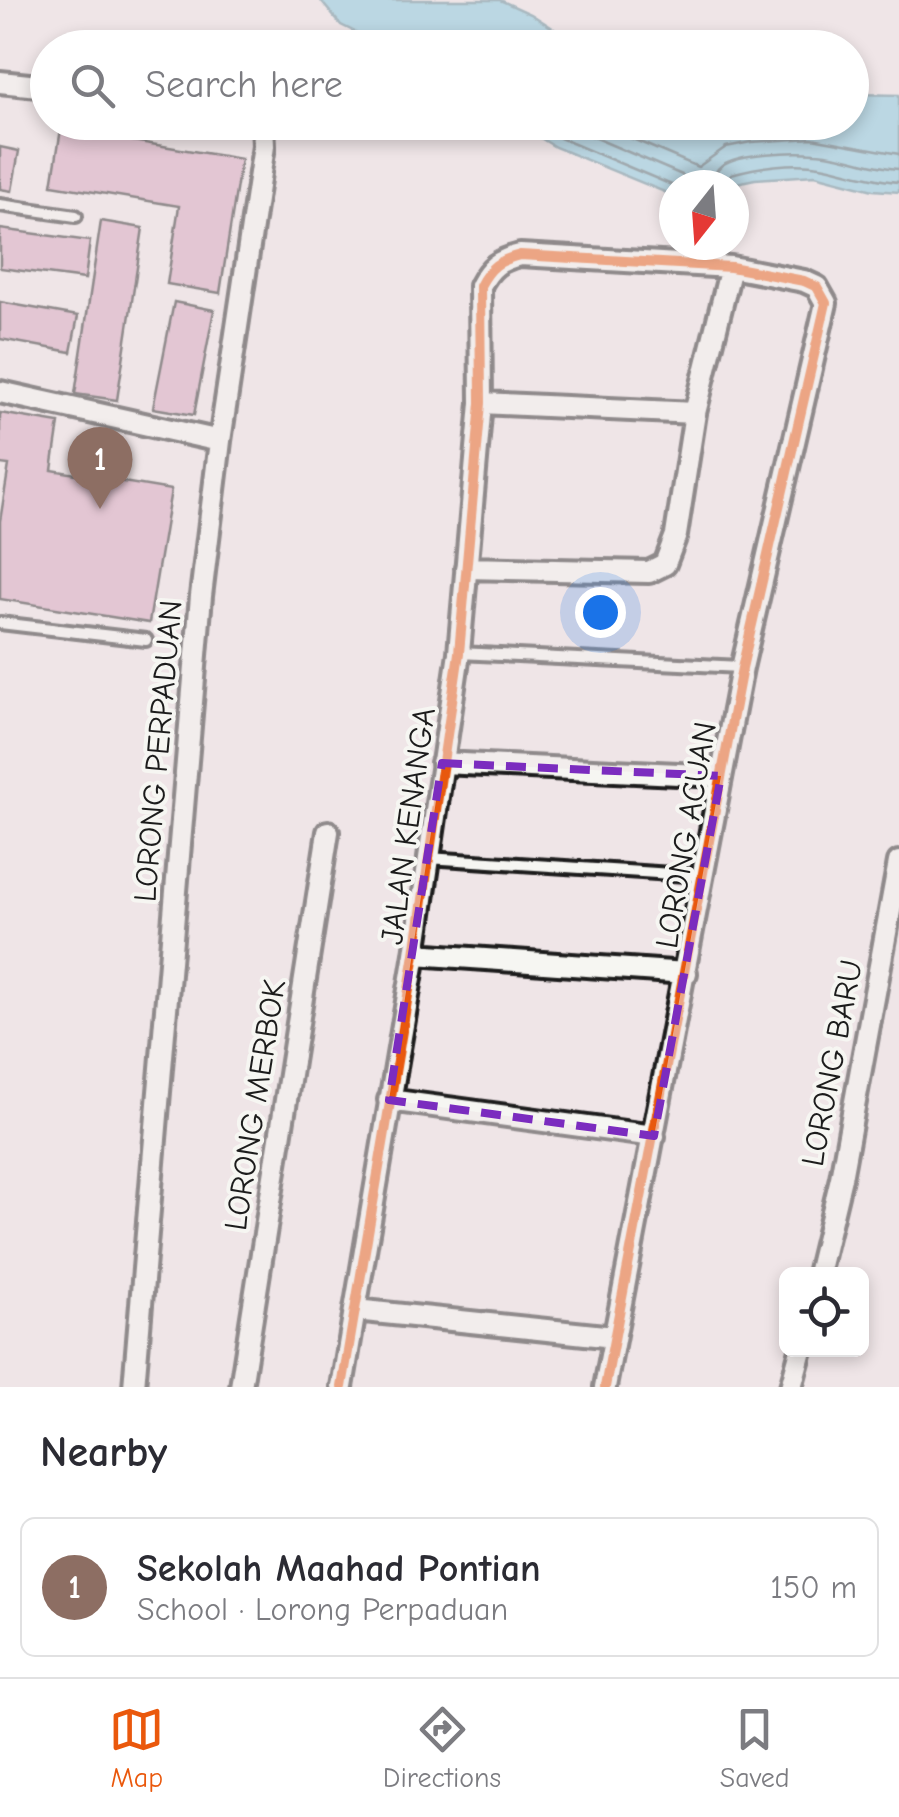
<!DOCTYPE html>
<meta charset="utf-8">
<style>
:root{--surface:#fff;--page:#f2f2f3;--text:#2b2b33;--muted:#7c7c81;--line:#e1e1e2;--accent:#ea580c}
body{margin:0;font-family:"Comic Neue",sans-serif;background:var(--page);color:var(--text)}
.controls{position:absolute;right:30px;bottom:30px;display:grid;overflow:hidden;border-radius:15px;box-shadow:0 5px 15px #0003}
.controls button{width:90px;height:90px;display:grid;place-items:center;padding:0;border:0;border-bottom:2px solid var(--line);background:var(--surface);color:var(--text);font:50px sans-serif}
.compass{position:absolute;left:659px;top:170px;width:90px;height:90px;border-radius:50%;background:var(--surface);box-shadow:0 5px 15px #0003;rotate:197deg}
.you{position:absolute;left:600px;top:612px;width:35px;height:35px;margin:-25px;border:8px solid #fff;border-radius:50%;background:#1a73e8;box-shadow:0 0 0 15px #1a73e833}
.badge{display:grid;place-items:center;width:65px;height:65px;border-radius:50%;background:var(--accent);color:#fff;font-size:32px;font-weight:700}
.pin{position:absolute;translate:-50% -82px;filter:drop-shadow(0 2px 5px #0008)}
.pin::after{content:'';position:absolute;top:52px;width:35px;height:30px;background:inherit;clip-path:polygon(0 0,100% 0,50% 100%)}
.list{margin:0;padding:0;list-style:none}
h2{display:flex;justify-content:space-between;align-items:center;height:130px;margin:0;padding:0 40px;font-size:42px}
h2 small{font-size:32px;font-weight:400;color:var(--muted)}
.list li{display:grid;grid-template-columns:65px 1fr auto;gap:30px;align-items:center;box-sizing:border-box;height:140px;margin:0 20px 20px;padding:0 20px;border:2px solid var(--line);border-radius:15px}
.list b{display:block;font-size:38px;white-space:nowrap}
.list p{margin:0;font-size:32px;white-space:nowrap;color:var(--muted)}
.list em{font-size:32px;font-style:normal;color:var(--muted)}
.icon{flex:none;width:55px;height:55px;fill:none;stroke:currentColor;stroke-width:2;stroke-linecap:round;stroke-linejoin:round}
.map{position:relative;flex:none;width:899px;height:1387px;overflow:hidden}
.search{position:absolute;background:var(--surface);box-shadow:0 5px 15px #0003;left:30px;right:30px;top:30px;height:110px;display:flex;align-items:center;gap:25px;box-sizing:border-box;padding:0 35px;border-radius:55px;color:var(--muted);font-size:38px}
.sheet{height:290px;background:var(--surface)}
nav{display:flex;justify-content:space-around;align-items:center;box-sizing:border-box;height:140px;border-top:2px solid var(--line);background:var(--surface);font-size:28px;color:var(--muted)}
nav a{display:grid;justify-items:center;gap:5px}
nav .on{color:var(--accent)}
.map>svg:first-child{display:block}
.water{fill:#7cc6dd;stroke:#568290;stroke-width:2.5}
.lines{fill:none;stroke-linecap:round;stroke-linejoin:round}
.shore{stroke:#426069;stroke-width:2.5}
.building{fill:#d4a0ba;stroke:#1c1c1c;stroke-width:2.5}
.lane-casing{stroke:#1c1c1c;stroke-width:18}
.street-casing{stroke:#1c1c1c;stroke-width:28}
.lane{stroke:#f6f6f2;stroke-width:10}
.street{stroke:#f6f6f2;stroke-width:20}
.cycleway-casing{stroke:#f6f6f2;stroke-width:16}
.cycleway{stroke:#e8590c;stroke-width:10}
.marked{fill:none;stroke:#7b2cbf;stroke-width:8;stroke-dasharray:20 12;stroke-linejoin:round}
.labels{text-anchor:middle;dominant-baseline:central;stroke-width:8;stroke-linejoin:round;paint-order:stroke}
.street-label{font-size:32px;fill:#1c1c1c;stroke:#f6f6f2}
</style>
<div class="map">
<svg width="899" height="1387" viewBox="0 0 899 1387">
<rect width="100%" height="100%" fill="#efe5e7"/>
<filter id="ink" filterUnits="userSpaceOnUse"><feTurbulence type="fractalNoise" baseFrequency=".01" numOctaves="2"/><feDisplacementMap in="SourceGraphic" scale="20" xChannelSelector="R" yChannelSelector="G"/><feConvolveMatrix kernelMatrix="1 2 1 2 8 2 1 2 1" color-interpolation-filters="sRGB"/></filter>
<g filter="url(#ink)">
<path class="water" d="M 320,0 L 500,0 L 531,14 L 562,34 L 640,47 L 386,47 L 341,25 Z
M 852,94 L 899,95 L 899,192 L 873,190 L 815,175 L 755,179 L 727,185 L 674,185 L 674,196 L 555,147 L 516,123 L 852,122 Z"/>
<g class="lines">
<path class="shore" d="M 535,122 L 560,138 L 674,186
M 558,122 L 682,175 L 693,185
M 593,122 L 698,167 L 726,147 L 751,142 L 812,138 L 899,154
M 712,185 C 713,177 715,170 722,165 C 739,153 794,151 815,153 C 843,154 870,167 899,169
M 724,185 L 731,174 C 757,167 793,161 820,166 C 847,171 871,180 899,182"/>
</g>
<path class="building" d="M 61,129 L 241,159 L 220,293 L 167,284 L 179,206 L 52,185 Z
M 0,147 L 19,151 L 12,191 L 0,189 Z
M 101,221 L 143,228 L 117,400 L 75,394 Z
M 0,229 L 90,241 L 85,279 L 0,268 Z
M 0,302 L 78,316 L 71,352 L 0,339 Z
M 174,302 L 214,310 L 194,415 L 153,408 Z
M 0,413 L 59,423 L 52,470 L 171,490 L 149,623 L 0,599 L 0,521 L 9,465 L 0,464 Z"/>
<g class="lines">
<defs>
<path id="lane" d="M 0,205 L 76,216
M 0,623 L 146,640
M 459,653 L 741,667
M 428,858 L 702,876"/>
<path id="street" d="M 0,82 L 48,87
M 0,392 L 220,441
M 481,403 L 695,413
M 466,568 L 649,572 L 665,564 L 676,535 L 695,413 L 731,267
M 442,763 L 721,776
M 415,954 L 686,973
M 389,1100 L 654,1136
M 818,1274 L 841,1178 L 899,862
M 355,1310 L 614,1337
M 134,1387 L 201,596 L 220,441 L 264,146 L 263,122
M 241,1387 L 328,832
M 342,1387 L 415,954 L 459,653 L 481,403 L 480,286 C 490,267 499,260 520,255 L 731,267 L 804,281 L 817,287 L 826,303 L 742,668 L 605,1387
M 791,1387 L 801,1350"/>
</defs>
<use href="#lane" class="lane-casing"/>
<use href="#street" class="street-casing"/>
<use href="#lane" class="lane"/>
<use href="#street" class="street"/>
<defs>
<path id="cycleway" d="M 342,1387 L 415,954 L 459,653 L 481,403 L 480,286 C 490,267 499,260 520,255 L 731,267 L 804,281 L 817,287 L 826,303 L 742,668 L 605,1387"/>
</defs>
<use href="#cycleway" class="cycleway-casing"/>
<use href="#cycleway" class="cycleway"/>
</g>
</g>
<path d="M0 0H899V1387H0ZM 442,763 L 721,776 L 654,1136 L 389,1100 Z" fill="#efe5e7" fill-opacity=".55" fill-rule="evenodd"/>
<path class="marked" d="M 442,763 L 721,776 L 654,1136 L 389,1100 Z"/>
<g class="labels">
<g class="street-label">
<text transform="translate(158 751) rotate(-85)">LORONG PERPADUAN</text>
<text transform="translate(408 826) rotate(-82)">JALAN KENANGA</text>
<text transform="translate(686 835) rotate(-80)">LORONG ACUAN</text>
<text transform="translate(832 1063) rotate(-79)">LORONG BARU</text>
<text transform="translate(255 1105) rotate(-81)">LORONG MERBOK</text>
</g>
</g>
</svg>
<div class="controls">
<button><svg class="icon" aria-label="locate" viewBox="0 0 24 24"><circle cx="12" cy="12" r="6"/><path d="M12 2v4M12 18v4M2 12h4M18 12h4"/></svg></button>
</div>
<svg class="compass" viewBox="-18 -18 36 36"><path d="M0-13l5 13h-10z" fill="#e53935"/><path d="M0 13l5-13h-10z" fill="#7c7c81"/></svg>
<div class="you"></div>
<div class="pin badge" style="left:100px;top:509px;background:#8d6e63">1</div>
<div class="search"><svg class="icon" aria-label="search" viewBox="0 0 24 24"><circle cx="10" cy="10" r="6"/><path d="M15 15l6 6"/></svg>Search here</div>
</div>
<section class="sheet">
<h2>Nearby<small></small></h2>
<ul class="list">
<li><span class="badge" style="background:#8d6e63">1</span><div><b>Sekolah Maahad Pontian</b><p>School · Lorong Perpaduan</p></div><em>150 m</em></li>
</ul>
</section>
<nav>
<a class="on"><svg class="icon" aria-label="map" viewBox="0 0 24 24"><path d="M3 6l6-2 6 2 6-2v14l-6 2-6-2-6 2zM9 4v14M15 6v14"/></svg>Map</a>
<a><svg class="icon" aria-label="directions" viewBox="0 0 24 24"><path d="M12 3l9 9-9 9-9-9zM9 14v-3h6M13 9l2 2-2 2"/></svg>Directions</a>
<a><svg class="icon" aria-label="saved" viewBox="0 0 24 24"><path d="M7 4h10v16l-5-4-5 4z"/></svg>Saved</a>
</nav>
